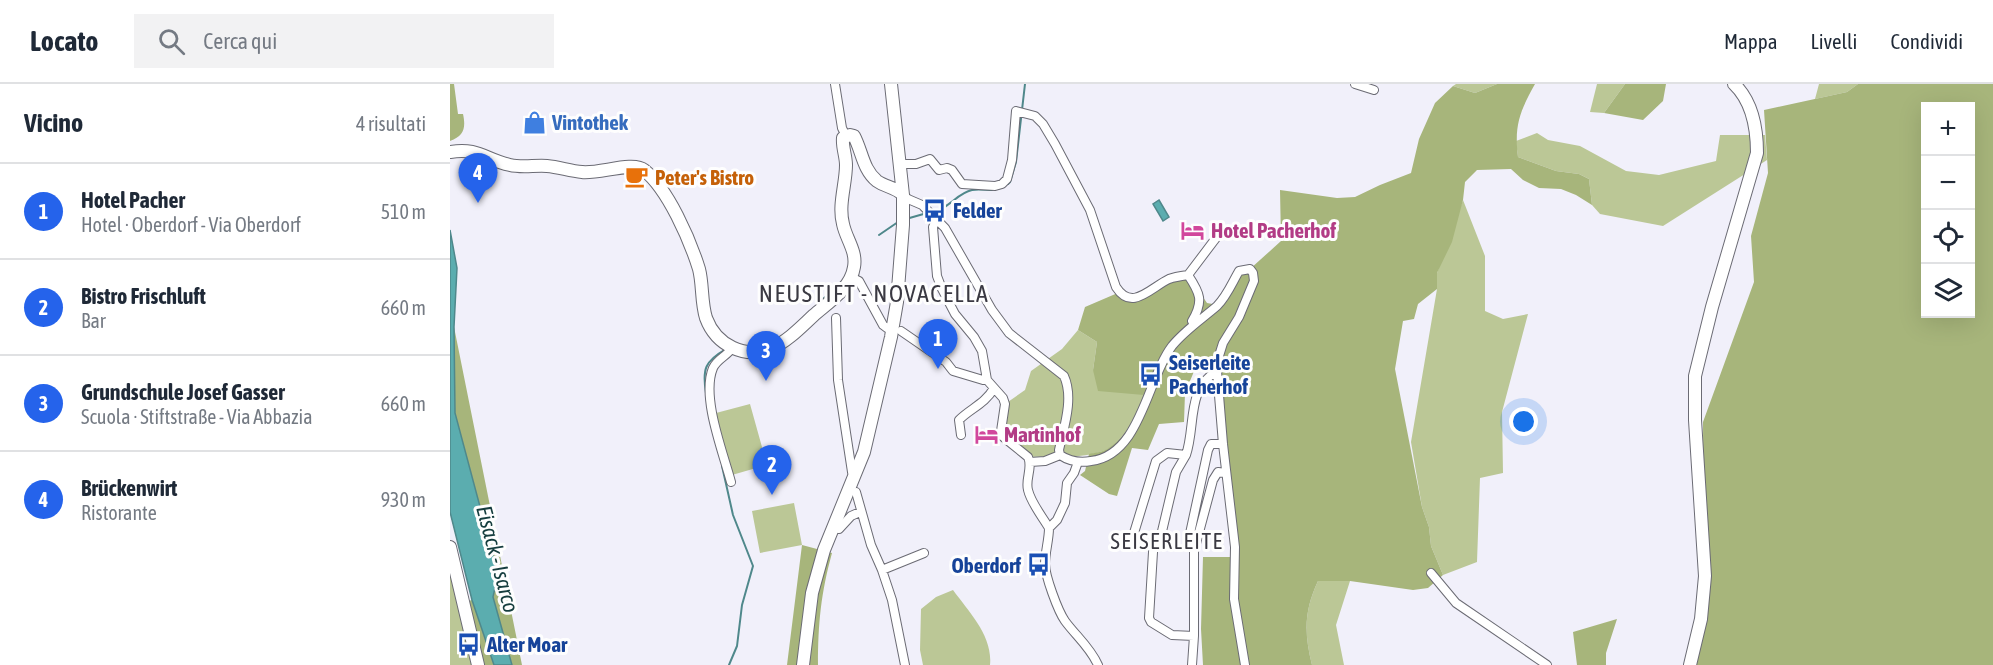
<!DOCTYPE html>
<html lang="it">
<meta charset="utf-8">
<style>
:root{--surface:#fff;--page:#f2f2f3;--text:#1f2937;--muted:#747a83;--line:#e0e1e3;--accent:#2563eb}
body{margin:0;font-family:"Asap Condensed",sans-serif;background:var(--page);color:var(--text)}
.controls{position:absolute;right:18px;top:18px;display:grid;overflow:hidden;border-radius:0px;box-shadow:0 6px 24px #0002}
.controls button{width:54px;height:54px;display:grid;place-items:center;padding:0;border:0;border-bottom:2px solid var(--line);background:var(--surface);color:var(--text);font:30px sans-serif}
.you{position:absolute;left:1074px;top:338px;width:21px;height:21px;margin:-15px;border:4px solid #fff;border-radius:50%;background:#1a73e8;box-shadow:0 0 0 9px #1a73e833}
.badge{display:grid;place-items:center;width:39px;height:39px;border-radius:50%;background:var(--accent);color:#fff;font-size:20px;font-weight:700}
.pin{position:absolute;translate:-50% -50px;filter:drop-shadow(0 2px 3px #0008)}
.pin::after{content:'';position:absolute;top:32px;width:21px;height:18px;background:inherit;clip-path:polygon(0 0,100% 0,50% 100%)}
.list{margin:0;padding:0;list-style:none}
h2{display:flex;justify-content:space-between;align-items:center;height:78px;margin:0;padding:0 24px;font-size:26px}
h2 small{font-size:20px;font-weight:400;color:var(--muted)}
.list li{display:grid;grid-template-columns:39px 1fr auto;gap:18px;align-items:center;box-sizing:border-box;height:96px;padding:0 24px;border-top:2px solid var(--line)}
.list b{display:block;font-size:22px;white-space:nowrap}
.list p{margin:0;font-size:20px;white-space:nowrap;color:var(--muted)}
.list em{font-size:20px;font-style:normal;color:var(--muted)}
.icon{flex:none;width:33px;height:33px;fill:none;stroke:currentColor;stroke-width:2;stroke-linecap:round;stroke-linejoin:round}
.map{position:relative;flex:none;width:1543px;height:581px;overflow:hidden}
header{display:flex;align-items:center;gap:36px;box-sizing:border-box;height:84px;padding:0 30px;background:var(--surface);border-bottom:2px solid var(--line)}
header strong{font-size:28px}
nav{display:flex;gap:33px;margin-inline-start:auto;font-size:21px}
.search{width:420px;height:54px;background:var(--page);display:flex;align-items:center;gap:15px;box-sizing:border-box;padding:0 21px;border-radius:0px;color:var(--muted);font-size:22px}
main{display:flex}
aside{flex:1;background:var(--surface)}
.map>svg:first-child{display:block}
.green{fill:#bbc796}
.forest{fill:#a7b57b;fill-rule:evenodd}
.water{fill:#5badaf;stroke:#4f888b;stroke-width:1.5}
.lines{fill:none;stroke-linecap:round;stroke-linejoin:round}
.stream{stroke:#4f888b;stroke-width:2}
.street-casing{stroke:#6b6b74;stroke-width:10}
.secondary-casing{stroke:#6b6b74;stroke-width:14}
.street{stroke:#fff;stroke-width:8}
.secondary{stroke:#fff;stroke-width:12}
.labels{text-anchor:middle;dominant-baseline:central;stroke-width:6;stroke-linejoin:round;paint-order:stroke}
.shop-label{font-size:21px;font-weight:bold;fill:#366cbe;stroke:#fefefe;text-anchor:start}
.food-label{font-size:21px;font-weight:bold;fill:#c56008;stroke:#fefefe;text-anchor:start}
.transit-label{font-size:21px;font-weight:bold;fill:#164399;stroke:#fefefe;text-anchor:start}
.hotel-label{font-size:21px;font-weight:bold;fill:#b23c85;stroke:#fefefe;text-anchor:start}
.neighbourhood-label{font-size:22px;letter-spacing:1.5px;fill:#3a3942;stroke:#fefefe}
.water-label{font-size:22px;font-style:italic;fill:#153d3e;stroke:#fefefe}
.quarter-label{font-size:24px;letter-spacing:1.5px;fill:#3a3942;stroke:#fefefe}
</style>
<header>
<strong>Locato</strong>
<div class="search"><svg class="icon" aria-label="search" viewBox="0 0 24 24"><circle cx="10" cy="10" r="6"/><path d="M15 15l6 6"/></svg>Cerca qui</div>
<nav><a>Mappa</a><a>Livelli</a><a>Condividi</a></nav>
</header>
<main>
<aside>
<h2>Vicino<small>4 risultati</small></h2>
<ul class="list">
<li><span class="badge">1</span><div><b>Hotel Pacher</b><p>Hotel · Oberdorf - Via Oberdorf</p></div><em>510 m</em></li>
<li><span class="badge">2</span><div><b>Bistro Frischluft</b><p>Bar</p></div><em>660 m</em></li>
<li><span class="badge">3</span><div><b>Grundschule Josef Gasser</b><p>Scuola · Stiftstraße - Via Abbazia</p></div><em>660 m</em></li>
<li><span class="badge">4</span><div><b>Brückenwirt</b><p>Ristorante</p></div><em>930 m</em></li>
</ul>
</aside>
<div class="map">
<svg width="1543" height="581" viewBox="0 0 1543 581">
<rect width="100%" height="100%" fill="#f1f0fa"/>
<path class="green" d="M 1006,0 L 1047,0 L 1025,9 L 1003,2 Z
M 1147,0 L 1175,0 L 1154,29 L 1140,28 Z
M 1369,0 L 1408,0 L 1397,8 L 1365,15 Z
M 1087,49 L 1098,56 L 1130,62 L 1176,87 L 1209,91 L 1266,77 L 1270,51 L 1315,51 L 1317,76 L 1213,142 L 1150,130 L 1142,121 L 1139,95 L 1129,90 L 1106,87 L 1068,73 L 1066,57 Z
M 1013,116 L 1035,172 L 1035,227 L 1053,235 L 1078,230 L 1052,328 L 1053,389 L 1030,394 L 1027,478 L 993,491 L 981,462 L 979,443 L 972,423 L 961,358 L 987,205 L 987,189 Z
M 628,246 L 647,258 L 643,286 L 694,311 C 688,329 673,360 653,367 C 631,375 602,372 578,373 L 552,352 L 555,320 L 575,306 L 581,287 L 612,265 Z
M 300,320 L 317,381 L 282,391 L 266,329 Z
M 344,419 L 352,461 L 310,469 L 302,427 Z
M 0,462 L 28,581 L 0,581 Z
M 868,497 L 900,497 L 886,541 L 894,581 L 862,581 C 854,549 854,527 868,497 Z
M 503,506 C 519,528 543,552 540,581 L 473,581 L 470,566 L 471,525 L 486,513 Z"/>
<path class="forest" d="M 0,0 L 4,0 L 8,30 L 13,30 C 16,44 14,52 0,57 Z
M 1047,0 L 1085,0 C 1070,27 1064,41 1068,73 L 1106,87 L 1129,90 L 1139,95 L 1142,121 L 1126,111 L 1111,105 L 1089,104 L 1073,96 L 1061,85 L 1027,86 L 1015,98 L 1013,116 L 1002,158 L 987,189 L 987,205 L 968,220 L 964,235 L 953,237 L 945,285 L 972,423 L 979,443 L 981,462 L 993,491 L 978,504 L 963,506 L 900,497 L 868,497 C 854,527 854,549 862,581 L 753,581 L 751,545 L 753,473 L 784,473 L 771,286 L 756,280 L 745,285 L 735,309 L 734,338 L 709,340 L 698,366 L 682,364 L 667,412 L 659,410 L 630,391 L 635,387 L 639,370 C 644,369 652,368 657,365 C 676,354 687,331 694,311 L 648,307 L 643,286 L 647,258 L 628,246 L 635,223 L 670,208 L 677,214 L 720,195 L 738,191 L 757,219 L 768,221 L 787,191 L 800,185 L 831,157 L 830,106 L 887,114 L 905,113 L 930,101 L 961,89 L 969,55 L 985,19 L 1003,2 L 1025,9 Z
M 1175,0 L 1216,0 L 1213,17 L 1193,36 L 1154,29 Z
M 1408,0 L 1543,0 L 1543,581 L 1240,581 L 1254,506 L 1253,338 L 1304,198 L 1301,152 L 1318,89 L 1314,26 L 1397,8 ZM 1476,22 L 1520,22 L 1520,230 L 1476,230 Z
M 4,243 L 72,581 L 62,581 L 43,513 L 48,490 L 5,329 Z
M 352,461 L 382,469 C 371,509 368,539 368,581 L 337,581 Z
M 22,516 L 44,581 L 28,581 L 15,518 Z
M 1167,535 L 1156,569 L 1156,581 L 1127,581 L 1123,548 Z"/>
<path class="water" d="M 709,116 L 719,133 L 713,137 L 703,120 Z
M 0,146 L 7,184 L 4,243 L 5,329 L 48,490 L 43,513 L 62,581 L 44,581 L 22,516 L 0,428 Z"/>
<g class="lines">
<path class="stream" d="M 558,100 L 560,98 L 566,78 L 575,0
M 482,128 C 499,125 507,109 522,106 C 528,105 536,106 542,106
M 456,135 L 477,129
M 429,151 L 448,138
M 371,217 L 391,198
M 256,309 C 252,285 255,277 276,265
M 272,382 L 283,431 L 303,482 L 292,521 L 287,562 L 279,581"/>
<defs>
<path id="street" d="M 385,0 L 392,44 L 396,52
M 905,0 L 924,6
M 450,80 L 466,80 L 480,75 L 489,86 L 497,84 L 502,86 L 512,100 L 545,102 L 552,100 L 557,95 L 562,76 L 566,27 L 585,32 L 593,40 L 605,60 L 640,126 L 666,203 C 682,228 700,204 719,195 C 724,193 731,192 738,191
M 453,111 L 458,115 L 472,121 L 495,144 L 542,226 L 559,249 L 614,292 C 624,314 614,343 609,366 L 610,371
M 487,134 L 483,143 L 487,192 L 492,205 L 505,230 L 524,253 L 532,267 L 537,296 L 553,314 L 555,320 L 551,347 L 552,352 L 578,373 C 583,384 575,395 578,406 C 581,419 592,432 599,444 C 599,456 595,468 595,480 C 595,492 608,527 615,537 C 626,552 640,563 648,581
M 401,193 L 409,197 L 433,241 L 437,244
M 386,234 L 388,296 L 402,388
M 744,240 L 742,237 C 754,217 750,209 738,191 L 766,154
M 451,247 L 496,278 L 503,287 L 533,296 L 537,296
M 511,351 L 509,336 C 521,324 535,320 544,304
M 610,371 C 619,377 630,379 641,377 C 691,371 697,295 722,262 C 735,246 752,235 767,222 C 777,212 782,199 789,187 L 800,185 L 803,189 L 804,197 L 789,233 L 773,259 L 768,275 L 767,287 L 773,360 L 785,463 L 784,515 L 795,581
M 736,371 C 746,341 736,305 767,287
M 580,378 L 595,377 L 610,371
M 281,398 C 273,368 251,313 263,284 C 267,275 277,272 282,264
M 406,408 L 421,461 L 432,486 L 442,516 L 455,581
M 383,444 L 389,445 L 401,432 L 410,428
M 599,444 L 607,436 L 615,419 L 617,399 L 624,389 L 628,378
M 739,454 L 758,366 L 761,360 L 773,360
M 680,462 L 706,377 L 717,369 L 736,371 L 726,388 L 709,460
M 703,468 L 699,534 L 701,538 L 722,551 L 744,552 L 744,467 L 763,396 L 768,388 L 776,389
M 432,486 L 474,469
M 981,489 L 1006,519 L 1097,581
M 742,581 L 744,552"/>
<path id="secondary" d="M 0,68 C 28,63 36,76 60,81 C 72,84 85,81 97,82 C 109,83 120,87 132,88 C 149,90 183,77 194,86 C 218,105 240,156 249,185 C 253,200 251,218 256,234 C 266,261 295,276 322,264 C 338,257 352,242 364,231 C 379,218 401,204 404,183 C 407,167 396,155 393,140 C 388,121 396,100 396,81 C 396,72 392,63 393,54 L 400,51 L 404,52 C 412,67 413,86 427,97 C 435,103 446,103 453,111
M 0,463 L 28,581
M 353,581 L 362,509 L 374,466 L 414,368 L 441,253 L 447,218 L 453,141 L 453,111 L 441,0
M 1240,581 L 1251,535 L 1255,492 L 1245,336 L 1245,292 L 1262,223 L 1307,69 C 1307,44 1303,18 1284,0"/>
</defs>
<use href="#street" class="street-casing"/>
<use href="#secondary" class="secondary-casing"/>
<use href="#street" class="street"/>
<use href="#secondary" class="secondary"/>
</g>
<defs>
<symbol id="shop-bare" viewBox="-9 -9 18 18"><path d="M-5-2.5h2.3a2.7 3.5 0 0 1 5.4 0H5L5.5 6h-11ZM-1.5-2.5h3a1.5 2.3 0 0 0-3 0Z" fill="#3f7fe0" stroke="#fefefe" stroke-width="2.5" paint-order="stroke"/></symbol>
<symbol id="cafe-bare" viewBox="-9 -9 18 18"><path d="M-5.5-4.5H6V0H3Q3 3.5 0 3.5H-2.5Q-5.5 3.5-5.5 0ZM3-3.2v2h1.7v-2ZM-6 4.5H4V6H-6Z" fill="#e8710a" stroke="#fefefe" stroke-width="2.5" paint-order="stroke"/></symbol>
<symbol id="bus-bare" viewBox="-9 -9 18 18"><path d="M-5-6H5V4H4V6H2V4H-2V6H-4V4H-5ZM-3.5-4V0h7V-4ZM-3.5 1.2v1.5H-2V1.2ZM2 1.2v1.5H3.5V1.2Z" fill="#1a4fb4" stroke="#fefefe" stroke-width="2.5" paint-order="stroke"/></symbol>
<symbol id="hotel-bare" viewBox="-9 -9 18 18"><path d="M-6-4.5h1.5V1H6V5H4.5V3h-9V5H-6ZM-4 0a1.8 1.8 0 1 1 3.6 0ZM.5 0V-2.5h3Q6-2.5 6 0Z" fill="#d1479c" stroke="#fefefe" stroke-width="2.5" paint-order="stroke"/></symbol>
</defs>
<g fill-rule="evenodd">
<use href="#shop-bare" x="68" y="22" width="33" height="33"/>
<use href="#cafe-bare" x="170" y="76" width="33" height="33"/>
<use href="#bus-bare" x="468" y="110" width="33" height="33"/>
<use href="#hotel-bare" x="726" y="130" width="33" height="33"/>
<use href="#bus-bare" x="684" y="274" width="33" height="33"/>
<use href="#hotel-bare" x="520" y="334" width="33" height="33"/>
<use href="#bus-bare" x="572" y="464" width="33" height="33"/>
<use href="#bus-bare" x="2" y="544" width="33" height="33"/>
</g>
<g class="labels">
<g class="shop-label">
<text x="102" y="38">Vintothek</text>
</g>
<g class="food-label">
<text x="205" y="93">Peter's Bistro</text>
</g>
<g class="transit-label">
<text x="503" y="126">Felder</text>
<text x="719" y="278">Seiserleite<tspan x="719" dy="24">Pacherhof</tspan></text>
<text x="571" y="481" text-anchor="end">Oberdorf</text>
<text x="37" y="560">Alter Moar</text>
</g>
<g class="hotel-label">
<text x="761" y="146">Hotel Pacherhof</text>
<text x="554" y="350">Martinhof</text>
</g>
<g class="neighbourhood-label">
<text x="717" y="457">SEISERLEITE</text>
</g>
<g class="water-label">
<text transform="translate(48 475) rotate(75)">Eisack - Isarco</text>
</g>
<g class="quarter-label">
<text x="424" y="209">NEUSTIFT - NOVACELLA</text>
</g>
</g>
</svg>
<div class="controls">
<button>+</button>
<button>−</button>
<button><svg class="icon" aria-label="locate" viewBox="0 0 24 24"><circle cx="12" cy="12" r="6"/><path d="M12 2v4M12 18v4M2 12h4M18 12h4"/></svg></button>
<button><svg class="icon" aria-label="layers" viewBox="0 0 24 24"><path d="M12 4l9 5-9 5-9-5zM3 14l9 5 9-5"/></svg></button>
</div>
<div class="you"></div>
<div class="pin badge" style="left:488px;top:285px">1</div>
<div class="pin badge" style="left:322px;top:411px">2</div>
<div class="pin badge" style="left:316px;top:297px">3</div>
<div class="pin badge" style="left:28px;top:119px">4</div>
</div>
</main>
